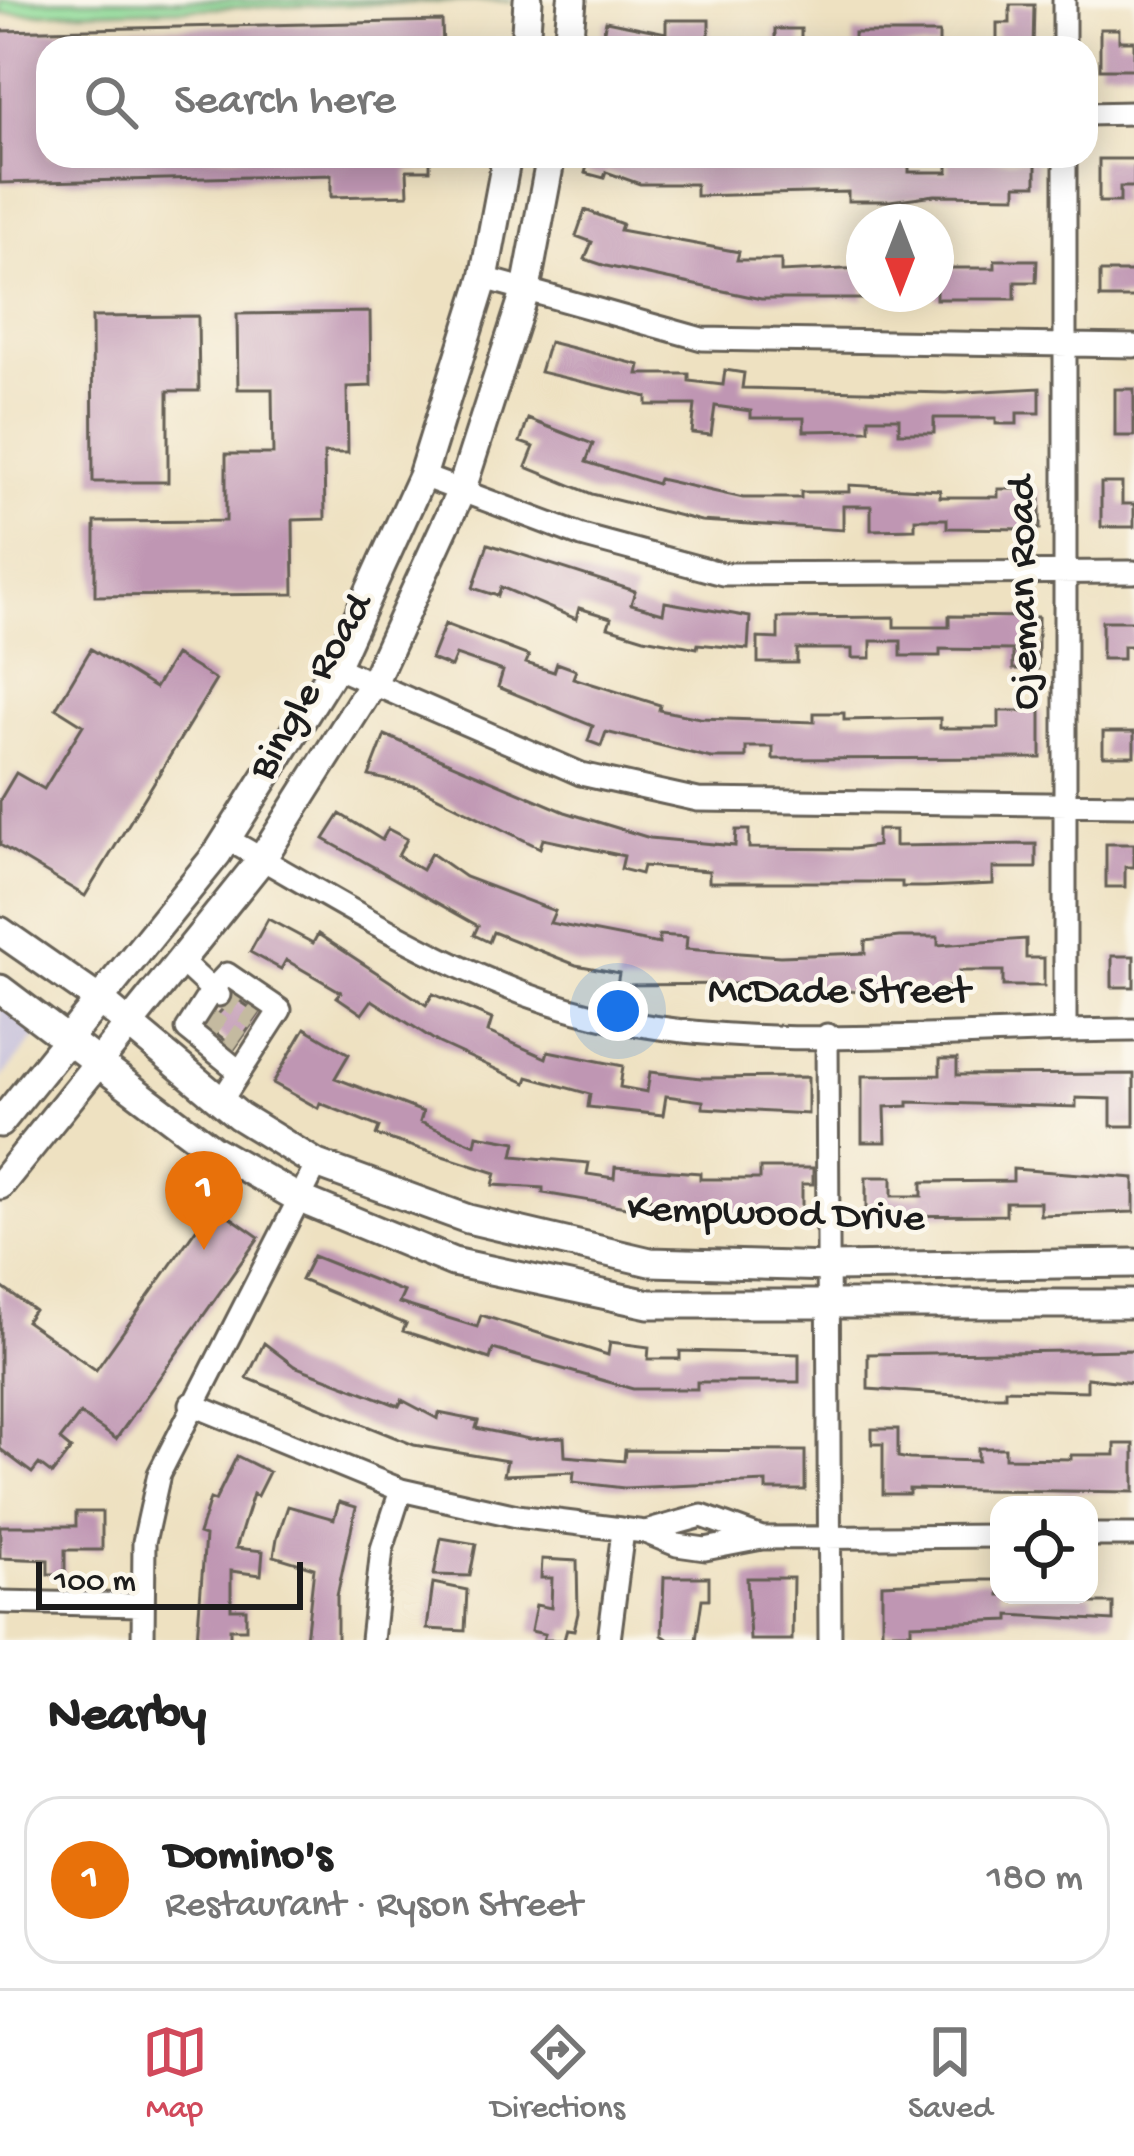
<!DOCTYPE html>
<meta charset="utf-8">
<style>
:root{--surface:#fff;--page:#f6f6f6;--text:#222;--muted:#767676;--line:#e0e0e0;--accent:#d1495b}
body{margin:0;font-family:"Gochi Hand",sans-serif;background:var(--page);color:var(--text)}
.controls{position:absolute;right:36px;bottom:36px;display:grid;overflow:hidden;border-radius:24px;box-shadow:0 6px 30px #0003}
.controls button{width:108px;height:108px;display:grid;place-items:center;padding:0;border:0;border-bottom:3px solid var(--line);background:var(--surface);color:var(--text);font:60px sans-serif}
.compass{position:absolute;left:846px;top:204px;width:108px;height:108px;border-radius:50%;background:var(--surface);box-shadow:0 6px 30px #0003;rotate:180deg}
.scale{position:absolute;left:36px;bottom:30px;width:267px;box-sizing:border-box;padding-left:12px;border:6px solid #1c1c1c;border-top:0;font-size:33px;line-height:42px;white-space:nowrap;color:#1c1c1c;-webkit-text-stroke:9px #fbf7ec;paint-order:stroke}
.you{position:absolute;left:618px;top:1011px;width:42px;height:42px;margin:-30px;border:9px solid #fff;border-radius:50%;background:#1a73e8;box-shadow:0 0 0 18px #1a73e833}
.badge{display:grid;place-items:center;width:78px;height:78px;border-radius:50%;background:var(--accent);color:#fff;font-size:39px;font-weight:700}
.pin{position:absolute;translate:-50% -99px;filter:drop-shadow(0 3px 6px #0008)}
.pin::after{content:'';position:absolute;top:63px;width:42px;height:36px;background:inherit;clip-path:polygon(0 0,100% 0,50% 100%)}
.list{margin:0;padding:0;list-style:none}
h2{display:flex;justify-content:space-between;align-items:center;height:156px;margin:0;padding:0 48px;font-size:51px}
h2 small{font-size:39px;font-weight:400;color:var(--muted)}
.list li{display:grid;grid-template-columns:78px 1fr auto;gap:36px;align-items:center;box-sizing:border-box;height:168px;margin:0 24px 24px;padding:0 24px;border:3px solid var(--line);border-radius:36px}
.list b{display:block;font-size:45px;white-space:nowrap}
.list p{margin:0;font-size:39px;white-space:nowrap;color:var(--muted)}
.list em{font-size:39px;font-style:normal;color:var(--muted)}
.icon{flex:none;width:66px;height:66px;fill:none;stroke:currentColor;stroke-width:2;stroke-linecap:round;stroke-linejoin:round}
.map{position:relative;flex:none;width:1134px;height:1640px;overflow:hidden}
.search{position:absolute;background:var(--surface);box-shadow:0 6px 30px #0003;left:36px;right:36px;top:36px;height:132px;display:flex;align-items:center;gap:30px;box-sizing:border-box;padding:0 42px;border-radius:36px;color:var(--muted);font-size:45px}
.sheet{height:348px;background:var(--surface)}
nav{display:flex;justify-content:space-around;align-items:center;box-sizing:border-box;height:168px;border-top:3px solid var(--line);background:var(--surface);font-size:33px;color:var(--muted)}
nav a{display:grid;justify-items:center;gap:6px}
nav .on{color:var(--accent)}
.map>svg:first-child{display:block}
.industrial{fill:#c6c0da}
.green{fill:#91dd9a;stroke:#567c5b;stroke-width:3}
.building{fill:#bf96b3}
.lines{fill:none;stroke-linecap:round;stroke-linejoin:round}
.minor-tunnel{stroke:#c4baa0;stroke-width:21;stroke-dasharray:21 10;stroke-linecap:butt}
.minor-casing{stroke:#666156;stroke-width:27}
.major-casing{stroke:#666156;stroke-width:33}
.minor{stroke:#fff;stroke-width:21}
.major{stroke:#fff;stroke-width:27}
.labels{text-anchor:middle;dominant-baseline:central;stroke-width:9;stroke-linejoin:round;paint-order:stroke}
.street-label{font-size:42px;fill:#1c1c1c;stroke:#fbf7ec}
</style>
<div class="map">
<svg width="1134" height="1640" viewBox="0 0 1134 1640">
<rect width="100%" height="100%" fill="#fbf7ec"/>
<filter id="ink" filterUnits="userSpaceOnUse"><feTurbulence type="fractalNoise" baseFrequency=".00833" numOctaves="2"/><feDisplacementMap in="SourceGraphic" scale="24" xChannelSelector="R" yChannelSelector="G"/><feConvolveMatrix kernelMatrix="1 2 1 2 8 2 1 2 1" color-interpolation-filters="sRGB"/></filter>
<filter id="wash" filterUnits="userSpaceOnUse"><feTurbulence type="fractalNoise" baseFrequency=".004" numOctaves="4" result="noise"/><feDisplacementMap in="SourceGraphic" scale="48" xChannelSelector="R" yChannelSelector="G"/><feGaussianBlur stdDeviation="2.7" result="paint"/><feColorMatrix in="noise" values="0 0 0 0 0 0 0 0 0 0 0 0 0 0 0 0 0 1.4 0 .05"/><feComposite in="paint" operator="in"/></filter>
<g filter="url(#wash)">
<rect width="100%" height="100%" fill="#eee1c1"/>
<path class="industrial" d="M 0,1002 L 41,1030 L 0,1080 Z"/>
<path class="green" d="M 0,0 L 512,0 L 0,14 Z"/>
<g id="blocks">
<path class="building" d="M 1010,5 L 1034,5 L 1033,48 L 997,48 L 997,23 L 1010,23 Z
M 666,20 L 709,20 L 709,45 L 600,48 L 606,21 L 666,33 Z
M 442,21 L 443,48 L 48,48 L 48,156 L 430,156 L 430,170 L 407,170 L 408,195 L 331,197 L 331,175 L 0,183 L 0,31 Z
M 775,29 L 801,29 L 801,48 L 775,48 Z
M 1100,29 L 1119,29 L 1119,41 L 1134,41 L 1134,69 L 1100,69 Z
M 854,33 L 939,33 L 939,48 L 854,48 Z
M 590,156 L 909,163 L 909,172 L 948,172 L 948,160 L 1036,160 L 1036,185 L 1016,185 L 1016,196 L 935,195 L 890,201 L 848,201 L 848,192 L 696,196 L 696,184 L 640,184 L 606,172 L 604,178 L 585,173 Z
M 1099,159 L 1134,159 L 1134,187 L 1120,187 L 1120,202 L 1099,202 Z
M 585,210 L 622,224 L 620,230 L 739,252 L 737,260 L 781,260 L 781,272 L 864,268 L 864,299 L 761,299 L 606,266 L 585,259 L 592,242 L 576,236 Z
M 995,260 L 1037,260 L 1036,282 L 1015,282 L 1015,299 L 936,299 L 936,268 L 995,268 Z
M 1100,272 L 1134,272 L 1134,298 L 1100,298 Z
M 370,312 L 371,386 L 347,387 L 348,453 L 324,453 L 325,519 L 293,520 L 294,594 L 95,596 L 95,522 L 226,521 L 226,454 L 273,454 L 272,389 L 238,389 L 237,314 Z
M 198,316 L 199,391 L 168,391 L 168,482 L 93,482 L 92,317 Z
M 549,342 L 640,365 L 638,374 L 689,374 L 689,381 L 723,385 L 725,370 L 744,373 L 742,388 L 946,393 L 1040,388 L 1040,413 L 1017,413 L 1017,424 L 996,424 L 996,418 L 934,418 L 934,433 L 899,433 L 899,418 L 869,418 L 869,430 L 804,431 L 804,418 L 751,418 L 751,411 L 715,406 L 711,435 L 692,433 L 695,405 L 647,405 L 647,397 L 540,372 Z
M 1115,389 L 1134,389 L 1134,436 L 1115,436 Z
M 528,419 L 593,444 L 586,462 L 657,484 L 659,479 L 743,498 L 801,498 L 801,492 L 849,492 L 849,485 L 940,490 L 940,497 L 998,497 L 998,489 L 1040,489 L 1040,529 L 947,528 L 947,519 L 915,519 L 915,529 L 871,530 L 871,506 L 843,506 L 843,530 L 701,521 L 592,494 L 526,467 L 534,447 L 520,442 Z
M 1101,483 L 1122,483 L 1122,504 L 1134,504 L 1134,527 L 1101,527 Z
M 488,544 L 635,591 L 631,604 L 663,613 L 665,602 L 750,617 L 748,649 L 698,644 L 697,648 L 644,638 L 608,627 L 611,618 L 579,608 L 576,619 L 501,587 L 498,596 L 473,588 Z
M 949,616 L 1038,617 L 1038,669 L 1013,669 L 1013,650 L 940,649 L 940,656 L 901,656 L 901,641 L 871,641 L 871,658 L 852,658 L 852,649 L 797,649 L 797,663 L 758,663 L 758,638 L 778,639 L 778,618 L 894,617 L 894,627 L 949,627 Z
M 1102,621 L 1134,621 L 1134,646 L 1123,646 L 1123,659 L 1102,659 Z
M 445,624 L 529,656 L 526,663 L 554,672 L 557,663 L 576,670 L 573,678 L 660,705 L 659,710 L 700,718 L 814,722 L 814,713 L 844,713 L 844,720 L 940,718 L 940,728 L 999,728 L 999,711 L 1041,711 L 1041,758 L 773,759 L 773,747 L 746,747 L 746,758 L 711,758 L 606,732 L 601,746 L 588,741 L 593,726 L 498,687 L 503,671 L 456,655 L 451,667 L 431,659 Z
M 91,649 L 155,688 L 175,655 L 216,680 L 85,896 L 0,845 L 0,800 L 16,773 L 44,789 L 83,725 L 56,708 Z
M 1103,732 L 1134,732 L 1134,756 L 1103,756 Z
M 385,735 L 565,812 L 650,838 L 735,846 L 736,830 L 749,830 L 749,848 L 853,849 L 877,846 L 877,830 L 895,830 L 895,846 L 1036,844 L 1036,868 L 993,868 L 993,884 L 926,887 L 902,887 L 902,882 L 709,882 L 709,871 L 643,866 L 641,874 L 621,869 L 624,856 L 543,839 L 540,848 L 418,787 L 369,776 Z
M 340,814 L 382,840 L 388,829 L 407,839 L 398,856 L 422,870 L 431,853 L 465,877 L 555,911 L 550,923 L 659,944 L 659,935 L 687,937 L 686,949 L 780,956 L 865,953 L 865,941 L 899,937 L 938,937 L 938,945 L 1026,939 L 1026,958 L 1044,958 L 1044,986 L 1003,986 L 1003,971 L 959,971 L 959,987 L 938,987 L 937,1005 L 920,1005 L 920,986 L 889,986 L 889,994 L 747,984 L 617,985 L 619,973 L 576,965 L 493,932 L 489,942 L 474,935 L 478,926 L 324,839 Z
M 1106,844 L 1134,844 L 1134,867 L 1125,867 L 1125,887 L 1106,887 Z
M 268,919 L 313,943 L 318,934 L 426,1005 L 433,994 L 492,1019 L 488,1032 L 546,1058 L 548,1051 L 623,1066 L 620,1087 L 647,1092 L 650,1072 L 701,1078 L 808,1077 L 808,1114 L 703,1108 L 703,1101 L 666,1096 L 663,1115 L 588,1107 L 590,1094 L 528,1077 L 526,1083 L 439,1043 L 372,1000 L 362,1014 L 337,997 L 341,992 L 286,960 L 281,969 L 250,952 Z
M 1112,956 L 1134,956 L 1134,987 L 1112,987 Z
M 234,997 L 259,1014 L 235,1048 L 207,1026 Z
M 305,1028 L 349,1054 L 335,1078 L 423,1112 L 420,1122 L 475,1145 L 477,1135 L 516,1142 L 513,1156 L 589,1163 L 587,1174 L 614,1178 L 615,1167 L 700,1173 L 700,1179 L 760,1179 L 760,1168 L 813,1168 L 813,1184 L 802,1184 L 802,1216 L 708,1216 L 659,1211 L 660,1200 L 634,1196 L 632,1208 L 543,1193 L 543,1188 L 493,1185 L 496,1173 L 376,1135 L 379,1127 L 320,1103 L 318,1108 L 273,1083 Z
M 940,1059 L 957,1059 L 957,1075 L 1134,1074 L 1134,1126 L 1111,1126 L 1111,1099 L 1076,1098 L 1076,1107 L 908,1102 L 908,1106 L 885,1107 L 886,1142 L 862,1142 L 862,1076 L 940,1075 Z
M 1013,1169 L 1134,1178 L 1134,1212 L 1040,1215 L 1040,1202 L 1006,1202 L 1006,1215 L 866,1216 L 866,1177 L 892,1177 L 892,1196 L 922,1196 L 922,1182 L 1013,1181 Z
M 213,1205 L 259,1237 L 116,1439 L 80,1414 L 60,1440 L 71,1449 L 52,1474 L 39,1464 L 32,1473 L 0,1449 L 0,1286 L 34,1310 L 26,1321 L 96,1370 Z
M 313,1256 L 404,1292 L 399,1303 L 477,1327 L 481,1315 L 608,1355 L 610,1342 L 649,1347 L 648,1359 L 680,1359 L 680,1351 L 799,1354 L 799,1382 L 697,1382 L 697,1389 L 633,1389 L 493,1349 L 490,1359 L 403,1331 L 406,1324 L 301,1280 Z
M 264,1343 L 294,1366 L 399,1406 L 402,1400 L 438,1419 L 439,1413 L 478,1421 L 476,1428 L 529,1439 L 564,1437 L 565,1456 L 624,1461 L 625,1450 L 805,1451 L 805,1490 L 766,1490 L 766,1482 L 624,1488 L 573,1482 L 574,1472 L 504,1475 L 507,1461 L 414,1445 L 247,1378 Z
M 1134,1350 L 1134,1383 L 1087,1378 L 1087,1391 L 1005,1389 L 1005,1396 L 970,1396 L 868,1389 L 868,1354 Z
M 872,1429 L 898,1429 L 898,1457 L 909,1459 L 978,1461 L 978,1448 L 1005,1448 L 1005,1458 L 1071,1459 L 1071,1455 L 1115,1455 L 1115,1444 L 1134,1444 L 1134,1492 L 909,1489 L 909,1494 L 883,1494 L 883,1444 L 872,1444 Z
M 237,1456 L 269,1472 L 257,1496 L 253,1494 L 236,1548 L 263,1551 L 261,1575 L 231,1571 L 231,1609 L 246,1609 L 246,1629 L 230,1629 L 230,1640 L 197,1640 L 205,1536 L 199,1534 L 210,1499 L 215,1501 Z
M 339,1502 L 356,1507 L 337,1596 L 337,1640 L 306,1640 L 314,1568 L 274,1556 L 277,1538 L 288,1506 L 334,1519 Z
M 76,1512 L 102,1512 L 102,1550 L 65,1550 L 65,1574 L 48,1574 L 48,1560 L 0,1558 L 0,1526 L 76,1526 Z
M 441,1538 L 476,1544 L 470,1576 L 434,1575 Z
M 542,1559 L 577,1561 L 578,1613 L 574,1630 L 567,1629 L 564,1640 L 543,1640 L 545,1634 L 531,1631 L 536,1605 L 551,1608 L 552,1578 L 541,1578 Z
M 664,1577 L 709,1577 L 709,1599 L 702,1599 L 696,1640 L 669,1640 L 662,1635 Z
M 747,1578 L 793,1578 L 792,1640 L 750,1640 Z
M 976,1580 L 999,1580 L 999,1595 L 1092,1595 L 1092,1603 L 1113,1603 L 1113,1621 L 1009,1615 L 1009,1620 L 911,1624 L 911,1632 L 882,1632 L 882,1584 Z
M 433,1583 L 467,1590 L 465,1631 L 427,1629 Z"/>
</g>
</g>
<g filter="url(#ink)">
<use href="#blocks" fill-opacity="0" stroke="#666156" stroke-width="3"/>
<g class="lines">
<path class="minor-tunnel" d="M 219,995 L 255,1020
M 204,1016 L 240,1041"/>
<defs>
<path id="minor" d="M 1064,0 L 1064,48
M 1086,114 L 1134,113
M 1065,156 L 1065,1030
M 484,278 L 702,339 L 1134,346
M 422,476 L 582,536 L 723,574 L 1134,572
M 335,667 L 581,774 L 698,800 L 1134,805
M 227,839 C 345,905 463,984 596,1016 C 755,1055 968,1030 1134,1030
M 182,962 L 212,990 L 227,974 L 280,1010 L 221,1101
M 219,995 L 212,990 L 187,1029 L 239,1071
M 827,1035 L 830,1640
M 191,1404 L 401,1490 L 517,1516 L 645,1532 L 677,1545 L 705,1549 L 762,1538 L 999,1536
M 645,1532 L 702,1516 L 762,1538
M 1089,1535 L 1134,1535
M 0,1602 L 141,1605
M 143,1640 L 144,1542 L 159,1474 L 317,1164
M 372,1640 L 382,1549 L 401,1490
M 609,1640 L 623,1531"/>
<path id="major" d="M 525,48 L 528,0
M 568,48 L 572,0
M 0,931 L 102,1002 L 239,1116 L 317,1164 L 468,1219 L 650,1262 L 831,1267 L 1134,1263
M 0,989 L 212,1149 L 298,1198 L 453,1262 L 649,1304 L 1134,1304
M 0,1123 L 217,854 L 335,667 L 422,476 L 484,278 L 507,156
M 0,1185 L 262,859 L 373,683 L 461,491 L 526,289 L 551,156"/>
</defs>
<use href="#minor" class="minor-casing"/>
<use href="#major" class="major-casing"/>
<use href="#minor" class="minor"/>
<use href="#major" class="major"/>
</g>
</g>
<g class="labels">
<g class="street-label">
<text transform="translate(1026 593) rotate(-91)">Ojeman Road</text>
<text transform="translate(313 688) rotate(-60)">Bingle Road</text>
<text x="839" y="993">McDade Street</text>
<text transform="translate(776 1216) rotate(2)">Kempwood Drive</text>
</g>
</g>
</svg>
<div class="controls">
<button><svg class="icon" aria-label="locate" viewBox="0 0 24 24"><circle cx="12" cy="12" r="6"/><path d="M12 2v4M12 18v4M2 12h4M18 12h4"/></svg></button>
</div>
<svg class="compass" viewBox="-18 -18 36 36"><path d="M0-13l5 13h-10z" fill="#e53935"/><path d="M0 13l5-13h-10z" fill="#767676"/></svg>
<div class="scale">100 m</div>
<div class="you"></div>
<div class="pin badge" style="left:204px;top:1250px;background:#e8710a">1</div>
<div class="search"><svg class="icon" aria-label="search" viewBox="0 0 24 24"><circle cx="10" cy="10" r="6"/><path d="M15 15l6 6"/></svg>Search here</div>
</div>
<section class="sheet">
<h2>Nearby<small></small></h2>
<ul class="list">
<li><span class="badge" style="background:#e8710a">1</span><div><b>Domino's</b><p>Restaurant · Ryson Street</p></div><em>180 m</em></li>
</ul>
</section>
<nav>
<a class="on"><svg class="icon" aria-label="map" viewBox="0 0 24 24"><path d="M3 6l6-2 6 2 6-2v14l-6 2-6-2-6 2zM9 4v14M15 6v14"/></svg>Map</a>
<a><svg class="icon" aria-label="directions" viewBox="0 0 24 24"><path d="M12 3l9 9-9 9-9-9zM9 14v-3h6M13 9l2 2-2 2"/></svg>Directions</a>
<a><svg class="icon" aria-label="saved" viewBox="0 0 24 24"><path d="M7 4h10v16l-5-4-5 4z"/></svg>Saved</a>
</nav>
